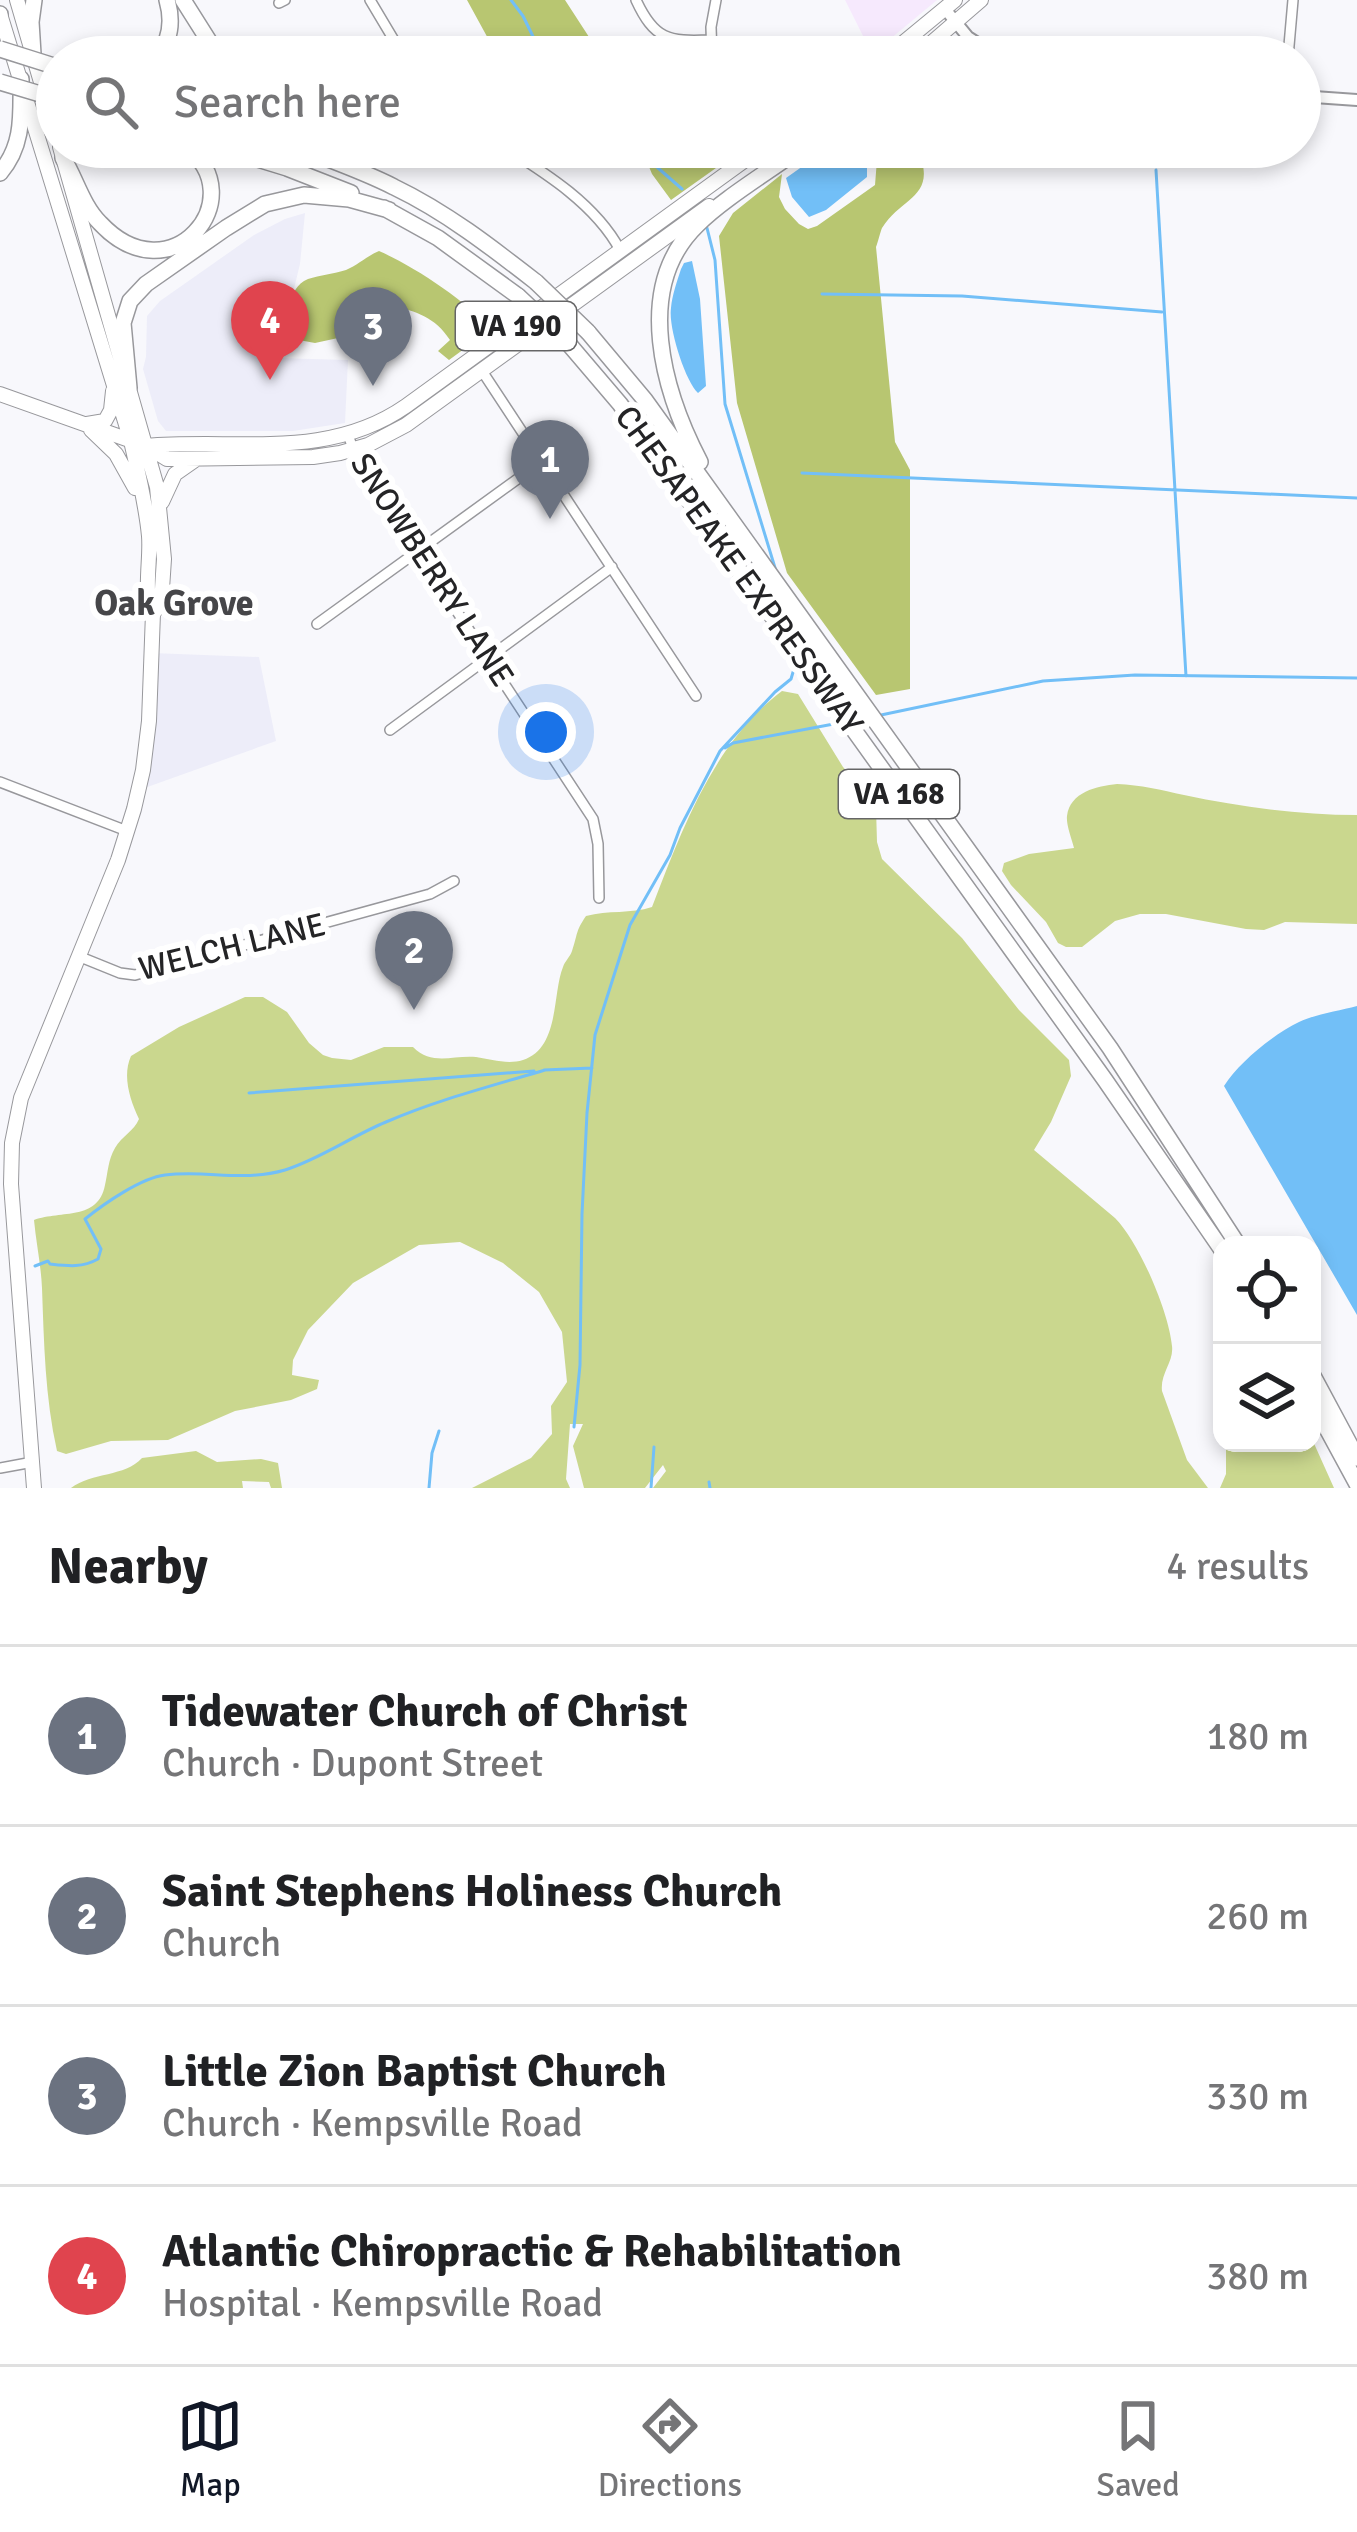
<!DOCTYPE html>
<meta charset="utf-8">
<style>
:root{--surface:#fff;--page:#f6f6f6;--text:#202124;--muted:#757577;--line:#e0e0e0;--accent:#111827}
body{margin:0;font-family:Signika,sans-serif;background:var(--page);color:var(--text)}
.controls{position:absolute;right:36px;bottom:36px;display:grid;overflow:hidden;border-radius:24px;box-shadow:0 6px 18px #0003}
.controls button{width:108px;height:108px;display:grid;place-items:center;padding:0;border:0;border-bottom:3px solid var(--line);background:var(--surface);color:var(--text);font:60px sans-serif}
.you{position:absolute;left:546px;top:732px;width:42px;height:42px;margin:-30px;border:9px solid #fff;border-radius:50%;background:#1a73e8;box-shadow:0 0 0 18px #1a73e833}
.badge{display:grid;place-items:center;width:78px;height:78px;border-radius:50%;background:var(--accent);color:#fff;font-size:39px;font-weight:700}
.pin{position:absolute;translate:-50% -99px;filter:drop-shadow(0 3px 6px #0008)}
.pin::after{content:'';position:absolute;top:63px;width:42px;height:36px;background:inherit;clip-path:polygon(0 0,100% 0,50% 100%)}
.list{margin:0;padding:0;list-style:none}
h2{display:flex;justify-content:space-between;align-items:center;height:156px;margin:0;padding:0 48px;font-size:51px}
h2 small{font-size:39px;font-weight:400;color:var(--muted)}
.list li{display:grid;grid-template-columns:78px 1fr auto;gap:36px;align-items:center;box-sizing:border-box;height:180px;padding:0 48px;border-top:3px solid var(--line)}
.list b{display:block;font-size:45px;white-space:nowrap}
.list p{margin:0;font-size:39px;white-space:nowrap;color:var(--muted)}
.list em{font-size:39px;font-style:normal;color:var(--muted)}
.icon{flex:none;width:66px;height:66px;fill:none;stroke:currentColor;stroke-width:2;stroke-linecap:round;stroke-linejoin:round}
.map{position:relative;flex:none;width:1357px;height:1488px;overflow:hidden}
.search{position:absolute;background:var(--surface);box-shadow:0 6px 18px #0003;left:36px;right:36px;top:36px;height:132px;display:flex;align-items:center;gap:30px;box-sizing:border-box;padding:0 42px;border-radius:66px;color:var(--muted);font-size:45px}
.sheet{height:876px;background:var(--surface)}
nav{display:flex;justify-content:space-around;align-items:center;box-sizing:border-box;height:168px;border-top:3px solid var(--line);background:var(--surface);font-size:33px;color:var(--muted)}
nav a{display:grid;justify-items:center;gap:6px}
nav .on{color:var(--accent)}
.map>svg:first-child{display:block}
.built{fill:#ededf9}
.education{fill:#f6e9fd}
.green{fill:#cad78e}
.forest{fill:#b8c671}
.water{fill:#72bff7}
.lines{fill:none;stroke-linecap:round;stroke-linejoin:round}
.stream{stroke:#72bff7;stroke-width:3}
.minor-casing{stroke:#98989c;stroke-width:12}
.tertiary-casing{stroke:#98989c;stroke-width:14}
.primary-casing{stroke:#98989c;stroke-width:16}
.motorway-casing{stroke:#98989c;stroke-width:18}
.minor{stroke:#fff;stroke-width:9}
.tertiary{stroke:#fff;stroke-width:10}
.primary{stroke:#fff;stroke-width:14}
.motorway{stroke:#fff;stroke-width:15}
.motorway-bridge-casing{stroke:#98989c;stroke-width:18;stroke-linecap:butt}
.motorway-bridge{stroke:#fff;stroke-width:15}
.labels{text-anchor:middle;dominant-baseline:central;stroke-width:12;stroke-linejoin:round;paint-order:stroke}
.shield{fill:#fff;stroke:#666667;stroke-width:3}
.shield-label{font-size:30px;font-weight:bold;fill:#242426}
.street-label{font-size:33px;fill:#242426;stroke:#fff}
.neighbourhood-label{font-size:36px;font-weight:bold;fill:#464649;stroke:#fff}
</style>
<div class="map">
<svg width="1357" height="1488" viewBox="0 0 1357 1488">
<rect width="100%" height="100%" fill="#f8f8fc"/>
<path class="built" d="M 305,213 L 300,264 L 277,358 L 348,360 L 345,423 L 293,431 L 166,431 L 158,421 L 143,369 L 146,357 L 147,316 L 160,301 L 254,235 L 285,219 Z
M 152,653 L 259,657 L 276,741 L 139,790 Z"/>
<path class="education" d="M 845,0 L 937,0 L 872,54 Z"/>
<path class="green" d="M 782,691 L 798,694 L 843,767 L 866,793 L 876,808 L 877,842 L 882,859 L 962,938 L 1019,1010 L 1069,1060 L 1071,1076 L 1051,1122 L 1034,1150 L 1115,1218 C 1139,1242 1169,1312 1172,1346 C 1174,1362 1160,1373 1162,1391 L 1187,1460 L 1208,1488 L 653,1488 L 666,1471 L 663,1465 L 645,1488 L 584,1488 L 573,1446 L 583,1424 L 570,1424 L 566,1479 L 570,1488 L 472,1488 L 531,1458 L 552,1434 L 551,1406 L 567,1382 L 562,1332 L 539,1292 L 503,1263 L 460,1242 L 419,1245 L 353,1283 L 308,1330 L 293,1360 L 292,1375 L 319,1380 L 317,1389 L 291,1400 L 235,1411 L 168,1440 L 111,1441 L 66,1454 L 57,1451 C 45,1397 44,1343 42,1288 C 41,1265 36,1242 34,1220 C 62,1210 98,1221 105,1185 C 108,1172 108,1160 115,1148 C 122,1136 134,1131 139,1119 C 130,1100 122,1076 131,1056 L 179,1027 L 245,997 L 263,997 L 287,1012 L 309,1043 L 323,1055 L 332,1058 L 351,1060 L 384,1047 L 413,1047 C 432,1066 452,1055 476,1057 C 491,1059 507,1065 523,1060 C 560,1048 552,994 563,967 C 565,961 570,957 572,951 C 578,934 575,932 586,916 C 608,910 631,914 652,907 C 682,830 713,743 782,691 Z
M 1117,784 C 1141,785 1161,790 1184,795 C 1241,807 1299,815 1357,815 L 1357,924 L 1285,922 L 1264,930 L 1246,929 L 1166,914 L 1140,914 L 1115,921 L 1082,947 L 1066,947 L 1058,943 L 1046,922 L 1011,885 L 1002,871 L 1004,863 L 1029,854 L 1074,848 C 1072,839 1066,825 1067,816 C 1070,792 1097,786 1117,784 Z
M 1312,1439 L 1334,1488 L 1220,1488 L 1226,1474 L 1226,1443 L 1312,1443 Z
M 196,1451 L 217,1462 L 261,1459 L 278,1463 L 282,1488 L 271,1488 L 269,1482 L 242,1481 L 243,1488 L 71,1488 C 92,1472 125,1477 142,1458 Z"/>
<path class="forest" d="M 467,0 L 565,0 L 602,57 L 502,57 L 496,53 Z
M 630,147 L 735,147 L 736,149 L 723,163 L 671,200 L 652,174 L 645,157 Z
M 878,147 L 917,147 C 939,198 903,195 882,228 C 881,230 877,245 876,247 L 895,442 L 910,470 L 910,689 L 876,695 L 787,573 L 737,403 L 719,236 L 733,213 L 782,174 L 779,197 L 785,209 L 799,224 L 808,229 L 817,226 L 875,185 Z
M 379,251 C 413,266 468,301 490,330 L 449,360 L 438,351 L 450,340 C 435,317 417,312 391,305 L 380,311 L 375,326 L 361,328 L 338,338 L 315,343 L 288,338 C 290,318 285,289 308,279 C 320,275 334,274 346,270 C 358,265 367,256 379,251 Z"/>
<path class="water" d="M 830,147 L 867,147 L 867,177 L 826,210 L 809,217 L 792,197 L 786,178 Z
M 692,261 L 700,299 L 706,386 L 698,393 C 685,381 668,327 671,308 C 672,296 677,281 681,269 L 684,263 Z
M 1357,1006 L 1357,1315 L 1224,1086 C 1239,1062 1274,1034 1299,1022 C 1316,1014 1339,1011 1357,1006 Z"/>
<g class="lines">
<path class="stream" d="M 511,0 L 523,16 L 543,57
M 634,147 L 682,189
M 1155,147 L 1156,157
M 1156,170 L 1186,676
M 707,228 L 715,260 L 725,404 L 776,571
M 822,294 L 962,296 L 1162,312
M 802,473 L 1357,498
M 786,609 L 790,628
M 881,715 L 1043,681 L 1135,675 L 1357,678
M 856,720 L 864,718
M 725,748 L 733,743 L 839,723
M 544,1070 L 592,1068
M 249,1093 L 534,1071
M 35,1266 L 48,1261 L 50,1264 C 68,1266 82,1268 98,1259 L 101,1249 L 85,1219 C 105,1203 141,1178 165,1175 C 206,1170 245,1182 285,1170 C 320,1159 352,1136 386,1122 C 437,1100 491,1086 545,1070
M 574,1427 L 580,1365 L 582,1214 L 587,1113 L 595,1035 L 630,925 L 670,855 L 680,828 L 720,751 L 775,692 L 791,679 L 796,662
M 709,1482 L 710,1488
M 429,1488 L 432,1453 L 439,1431
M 651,1488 L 654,1447"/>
<defs>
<path id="minor" d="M 370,0 L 404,57
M 636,0 C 654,39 668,42 710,40
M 279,3 L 285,0
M 712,57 L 711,27 L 716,0
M 1288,57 L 1293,0
M 504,147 C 547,174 596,205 620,250
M 482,371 L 696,696
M 348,435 L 357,459 L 593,819 L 598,844 L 599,898
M 317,624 L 541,462
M 390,730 L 612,567
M 0,782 L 127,831
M 78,956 L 120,973 L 135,975 L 430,894 L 454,881
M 0,1468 L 33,1462"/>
<path id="tertiary" d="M 945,9 L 968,37 L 999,57
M 1300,96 L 1357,100"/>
<path id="primary" d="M 17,0 L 57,137
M 0,14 L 131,441 C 138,472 146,504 149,536 C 151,560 143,592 153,613 L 149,721 L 143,770 L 134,809 L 118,860 L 21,1098 L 12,1143 L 11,1184 L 34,1488
M 886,57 L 955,0
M 915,57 L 981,0
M 932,57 L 962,52 L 981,57
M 60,147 L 157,487 L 164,559 L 161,604 L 153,613
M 0,394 L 146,446 L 167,459 L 313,457 L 340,453 L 368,445 L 406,425 L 709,206
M 87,424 L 105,421 L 111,410 L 113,391
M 91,430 L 116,454 L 135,488
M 146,446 C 236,438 327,461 406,406 L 763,147
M 162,502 L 175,474 L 195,460"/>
<path id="motorway" d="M 183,0 L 219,57
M 0,14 L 0,16
M 33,54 L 31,22 L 34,0
M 157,57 C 171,40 173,21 167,0
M 218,147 L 287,168 L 351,193
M 297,147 C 330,160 363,171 394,187 C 446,212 491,247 536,282
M 63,158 C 76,179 82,205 100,223 C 171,299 254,197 186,147
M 0,173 C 24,145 21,115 21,79
M 384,208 L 438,238 L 518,296
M 588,332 L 645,400 L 1110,1048 L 1238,1245
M 568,343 L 620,404 L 1105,1080 L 1222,1250
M 129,388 L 123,323 L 130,301 L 146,284 L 226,228 L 265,204 L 304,195 L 349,199 L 389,210
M 700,462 C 664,393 632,288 697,225 C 724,198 770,171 802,147
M 1312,1374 L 1357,1458
M 1312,1401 L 1357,1484"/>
</defs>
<use href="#minor" class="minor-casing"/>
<use href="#tertiary" class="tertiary-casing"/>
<use href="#primary" class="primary-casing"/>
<use href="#motorway" class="motorway-casing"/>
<use href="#minor" class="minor"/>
<use href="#tertiary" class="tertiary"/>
<use href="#primary" class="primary"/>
<use href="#motorway" class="motorway"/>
<defs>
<path id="motorway-bridge" d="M 0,49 L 57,67
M 0,82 L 57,99
M 536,282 L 588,332
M 518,296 L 568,343"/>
</defs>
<use href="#motorway-bridge" class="motorway-bridge-casing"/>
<use href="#motorway-bridge" class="motorway-bridge"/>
</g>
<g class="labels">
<g class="shield">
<rect x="456" y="302" width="120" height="48" rx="9"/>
<rect x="839" y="770" width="120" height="48" rx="9"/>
</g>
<g class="shield-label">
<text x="516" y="326">VA 190</text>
<text x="899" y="794">VA 168</text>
</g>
<g class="street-label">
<text transform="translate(432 570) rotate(57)">SNOWBERRY LANE</text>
<text transform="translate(739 570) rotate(54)">CHESAPEAKE EXPRESSWAY</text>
<text transform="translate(232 947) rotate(-14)">WELCH LANE</text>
</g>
<g class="neighbourhood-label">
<text x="174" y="603">Oak Grove</text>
</g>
</g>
</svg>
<div class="controls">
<button><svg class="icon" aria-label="locate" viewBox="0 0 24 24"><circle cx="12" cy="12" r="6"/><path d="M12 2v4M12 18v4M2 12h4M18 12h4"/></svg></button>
<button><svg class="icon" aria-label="layers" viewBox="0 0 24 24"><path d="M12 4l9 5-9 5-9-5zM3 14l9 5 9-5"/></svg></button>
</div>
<div class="you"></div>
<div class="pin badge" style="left:550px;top:519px;background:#6b7280">1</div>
<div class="pin badge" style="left:414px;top:1010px;background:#6b7280">2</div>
<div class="pin badge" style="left:373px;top:386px;background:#6b7280">3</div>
<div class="pin badge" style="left:270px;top:380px;background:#e0444e">4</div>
<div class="search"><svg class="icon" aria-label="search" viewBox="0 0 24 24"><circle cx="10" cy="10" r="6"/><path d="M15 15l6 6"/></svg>Search here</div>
</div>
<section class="sheet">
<h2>Nearby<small>4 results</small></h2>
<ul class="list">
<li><span class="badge" style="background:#6b7280">1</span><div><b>Tidewater Church of Christ</b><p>Church · Dupont Street</p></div><em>180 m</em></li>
<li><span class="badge" style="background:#6b7280">2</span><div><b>Saint Stephens Holiness Church</b><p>Church</p></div><em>260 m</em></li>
<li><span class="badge" style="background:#6b7280">3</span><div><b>Little Zion Baptist Church</b><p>Church · Kempsville Road</p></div><em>330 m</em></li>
<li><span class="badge" style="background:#e0444e">4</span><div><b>Atlantic Chiropractic &amp; Rehabilitation</b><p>Hospital · Kempsville Road</p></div><em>380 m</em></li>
</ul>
</section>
<nav>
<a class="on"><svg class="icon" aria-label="map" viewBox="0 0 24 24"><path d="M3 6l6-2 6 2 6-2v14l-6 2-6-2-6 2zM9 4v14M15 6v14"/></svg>Map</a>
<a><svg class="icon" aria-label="directions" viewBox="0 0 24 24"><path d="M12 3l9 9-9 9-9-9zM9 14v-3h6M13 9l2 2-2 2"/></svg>Directions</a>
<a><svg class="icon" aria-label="saved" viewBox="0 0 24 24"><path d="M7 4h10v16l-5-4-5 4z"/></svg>Saved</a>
</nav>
